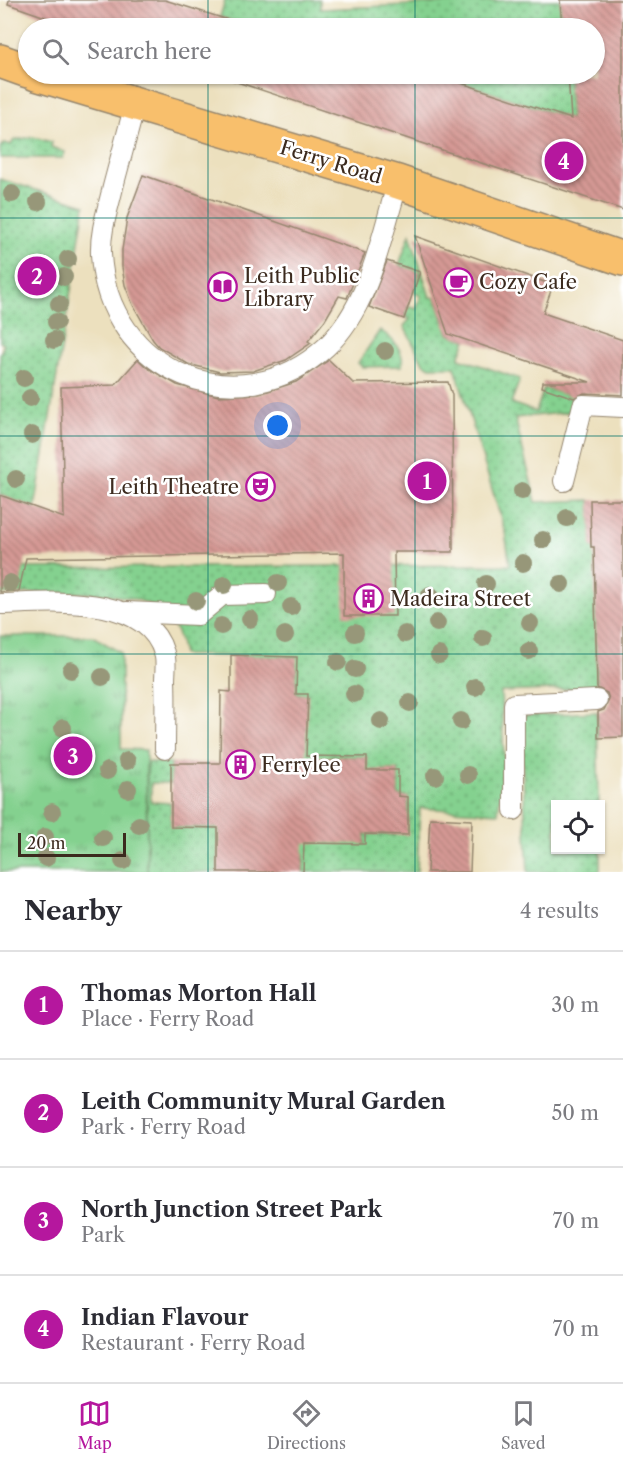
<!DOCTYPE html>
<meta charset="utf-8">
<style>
:root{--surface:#fff;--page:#f7f7f7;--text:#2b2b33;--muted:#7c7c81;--line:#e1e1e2;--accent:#b5179e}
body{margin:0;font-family:"Libre Caslon Text",serif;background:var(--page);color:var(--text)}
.controls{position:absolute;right:18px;bottom:18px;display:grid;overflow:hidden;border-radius:0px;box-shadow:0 2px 4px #0004}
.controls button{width:54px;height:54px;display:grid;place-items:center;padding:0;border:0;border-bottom:2px solid var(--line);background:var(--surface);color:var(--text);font:30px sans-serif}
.scale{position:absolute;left:18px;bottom:15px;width:108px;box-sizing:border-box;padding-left:6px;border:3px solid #3b2a1e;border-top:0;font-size:16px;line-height:21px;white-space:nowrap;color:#3b2a1e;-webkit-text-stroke:4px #fff;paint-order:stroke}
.you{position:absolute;left:278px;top:426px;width:21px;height:21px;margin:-15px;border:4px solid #fff;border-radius:50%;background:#1a73e8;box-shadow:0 0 0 9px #1a73e833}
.badge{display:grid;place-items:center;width:39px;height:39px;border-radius:50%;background:var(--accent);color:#fff;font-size:20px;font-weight:700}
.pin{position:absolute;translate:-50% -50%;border:3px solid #fff;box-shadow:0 2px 6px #0006}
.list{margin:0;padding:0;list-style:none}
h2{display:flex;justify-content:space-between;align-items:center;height:78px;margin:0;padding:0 24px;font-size:26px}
h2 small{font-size:20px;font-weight:400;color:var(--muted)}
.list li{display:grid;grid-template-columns:39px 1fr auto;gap:18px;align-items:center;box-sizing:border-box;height:108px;padding:0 24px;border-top:2px solid var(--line)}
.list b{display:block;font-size:22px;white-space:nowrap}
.list p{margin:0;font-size:20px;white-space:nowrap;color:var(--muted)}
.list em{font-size:20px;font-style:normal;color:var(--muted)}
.icon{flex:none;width:33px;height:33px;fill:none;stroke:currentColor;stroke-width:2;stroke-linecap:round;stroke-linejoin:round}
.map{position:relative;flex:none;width:623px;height:872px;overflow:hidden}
.search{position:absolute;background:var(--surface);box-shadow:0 2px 4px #0004;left:18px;right:18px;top:18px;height:66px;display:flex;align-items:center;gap:15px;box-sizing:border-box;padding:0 21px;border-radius:33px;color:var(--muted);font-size:22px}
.sheet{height:510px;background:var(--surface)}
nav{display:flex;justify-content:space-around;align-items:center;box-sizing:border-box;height:84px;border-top:2px solid var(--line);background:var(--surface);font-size:16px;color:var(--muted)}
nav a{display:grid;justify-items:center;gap:3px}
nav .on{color:var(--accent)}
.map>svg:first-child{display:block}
.grass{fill:url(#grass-dots);stroke:#607e56;stroke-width:1.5}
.park{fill:url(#park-tufts);stroke:#607e56;stroke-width:1.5}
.building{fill:url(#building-back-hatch)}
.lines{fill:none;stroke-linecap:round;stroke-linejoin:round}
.lane-casing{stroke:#94856e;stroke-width:22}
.primary-casing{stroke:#94856e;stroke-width:36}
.lane{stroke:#fff;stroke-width:20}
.primary{stroke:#f8bf6c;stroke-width:33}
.tree{fill:#979779}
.grid{fill:none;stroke:#0f766e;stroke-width:1.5;stroke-opacity:0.55}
.labels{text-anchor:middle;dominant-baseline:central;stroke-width:5;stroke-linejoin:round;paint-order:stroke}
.street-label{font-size:20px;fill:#3b2a1e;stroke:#fff}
.poi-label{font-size:20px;fill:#3b2a1e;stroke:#fff;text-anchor:start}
</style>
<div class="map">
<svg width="623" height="872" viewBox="0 0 623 872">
<defs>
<pattern id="grass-dots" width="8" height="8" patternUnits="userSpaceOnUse" patternTransform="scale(1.5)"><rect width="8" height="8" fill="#84d18f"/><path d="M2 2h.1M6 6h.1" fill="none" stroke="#6daa74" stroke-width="1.8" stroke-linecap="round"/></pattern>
<pattern id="park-tufts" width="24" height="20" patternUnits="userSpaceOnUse" patternTransform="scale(1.5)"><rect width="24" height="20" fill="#84d18f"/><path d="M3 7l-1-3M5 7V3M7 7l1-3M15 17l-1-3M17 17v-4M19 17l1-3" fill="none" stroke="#6daa74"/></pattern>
<pattern id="building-back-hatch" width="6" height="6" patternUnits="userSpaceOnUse" patternTransform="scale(1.5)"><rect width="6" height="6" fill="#d59994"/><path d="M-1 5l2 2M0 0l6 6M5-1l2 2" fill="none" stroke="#ae7d78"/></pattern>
</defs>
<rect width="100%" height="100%" fill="#fff"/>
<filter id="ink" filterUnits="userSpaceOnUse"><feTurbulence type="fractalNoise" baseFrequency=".0167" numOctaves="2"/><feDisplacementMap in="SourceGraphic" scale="12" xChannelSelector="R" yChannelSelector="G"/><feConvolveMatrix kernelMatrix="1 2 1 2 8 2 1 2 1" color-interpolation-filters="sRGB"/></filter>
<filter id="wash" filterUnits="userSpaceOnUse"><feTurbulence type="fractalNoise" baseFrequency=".008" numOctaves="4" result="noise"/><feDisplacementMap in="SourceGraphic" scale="24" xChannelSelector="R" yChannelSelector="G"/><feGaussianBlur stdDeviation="1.35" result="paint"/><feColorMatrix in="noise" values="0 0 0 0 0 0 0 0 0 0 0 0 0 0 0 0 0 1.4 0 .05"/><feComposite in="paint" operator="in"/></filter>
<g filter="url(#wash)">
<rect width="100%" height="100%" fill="#ece0be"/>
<path class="grass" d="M 225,0 L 320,0 L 320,9 L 516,0 L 560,0 L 562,28 L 254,28 L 220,17 Z
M 434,74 L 568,74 L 571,119 Z
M 33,137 L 52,142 L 51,147 L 65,152 L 63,158 L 0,158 L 0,147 L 5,143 L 11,145 L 14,140 Z
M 0,179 L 85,205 L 35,508 L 0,495 L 0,354 L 4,344 L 0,342 Z
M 410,234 L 430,297 L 436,298 L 448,334 L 466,340 L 459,358 L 520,379 L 511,403 L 536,412 L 544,388 L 576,398 L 571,412 L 515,418 L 536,502 L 590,500 L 592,547 L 595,547 L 597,688 L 501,692 L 504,760 L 498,813 L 420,808 L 417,872 L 303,872 L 304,856 L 291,832 L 365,844 L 365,834 L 395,835 L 408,824 L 408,797 L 398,796 L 398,770 L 367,770 L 367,757 L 330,756 L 329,768 L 295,753 L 307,694 L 296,694 L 296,657 L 183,655 C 180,638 175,621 160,610 C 128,587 40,593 0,594 L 0,568 L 510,565 L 505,532 L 455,367 L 430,367 L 423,363 L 404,326 L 410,319 L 405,317 L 409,306 L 416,309 L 421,296 L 413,292 L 420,273 L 399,265 Z
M 380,330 C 392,338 405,351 402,366 L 362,367 L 358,363 Z
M 597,712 L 599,804 L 556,804 L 556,850 L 600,850 L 600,872 L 528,872 L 520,716 Z
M 147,762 L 171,763 L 171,783 L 151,783 L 151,802 L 171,803 L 171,827 L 227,828 L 218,852 L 218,872 L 147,872 Z"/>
<path class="park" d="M 0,636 L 93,636 L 121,653 L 121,749 L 146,750 L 147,872 L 0,872 Z"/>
<g id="blocks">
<path class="building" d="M 9,0 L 165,0 L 254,28 L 77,28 L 8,4 Z
M 560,0 L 623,0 L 623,210 L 213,74 L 434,74 L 571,119 L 568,74 L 594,74 L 594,28 L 562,28 Z
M 143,175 L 365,253 L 347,298 L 339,296 L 325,320 L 308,341 L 311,343 L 286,360 L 253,371 L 220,372 L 188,364 L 159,347 L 153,340 L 133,305 L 125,285 L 122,267 L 122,250 L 127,218 Z
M 415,236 L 553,285 L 543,313 L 623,340 L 623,395 L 584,393 L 574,398 L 542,387 L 543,382 L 590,382 L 448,334 Z
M 387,261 L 420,272 L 404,319 L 369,307 Z
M 138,359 L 146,367 L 177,385 L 218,396 L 259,394 L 296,382 L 329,360 L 353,383 L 448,382 L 452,395 L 453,552 L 394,552 L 395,616 L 344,616 L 344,553 L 26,558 L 19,591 L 0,592 L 0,495 L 64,518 L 61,387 L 115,385 Z
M 590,500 L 623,500 L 623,737 L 598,738 L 598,712 L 604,710 L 609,700 L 607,693 L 597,688 L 594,547 L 591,547 Z
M 231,655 L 297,657 L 296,694 L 308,694 L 306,756 L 367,757 L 367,770 L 398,770 L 398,796 L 408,797 L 408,835 L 365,834 L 365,844 L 304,843 L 303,872 L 218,872 L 218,828 L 171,827 L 171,763 L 220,763 L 221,691 L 231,692 Z
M 430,818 L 472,820 L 470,872 L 427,872 Z"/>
</g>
</g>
<g filter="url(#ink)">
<use href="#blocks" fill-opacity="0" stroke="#94856e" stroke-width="1.5"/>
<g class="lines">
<defs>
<path id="lane" d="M 135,104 C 128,132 120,160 113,187 C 108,209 100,231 101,254 C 107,372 239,427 326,347 C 370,306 381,237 398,182
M 564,481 L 583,405 L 623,407
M 0,604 C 49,603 146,592 164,653 C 167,661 165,672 165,680 C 166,703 165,726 165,749
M 126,612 L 198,615 L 222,595 L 266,594
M 514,810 L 514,704 L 597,700"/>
<path id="primary" d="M 0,61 L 28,71
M 36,74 L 398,182 L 623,259"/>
</defs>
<use href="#lane" class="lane-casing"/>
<use href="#primary" class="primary-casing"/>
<use href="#lane" class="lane"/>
<use href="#primary" class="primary"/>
</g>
<g class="tree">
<circle cx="12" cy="194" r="9"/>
<circle cx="38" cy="202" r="9"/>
<circle cx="68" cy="259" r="9"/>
<circle cx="64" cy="277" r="9"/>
<circle cx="59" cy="304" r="9"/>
<circle cx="56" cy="322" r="9"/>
<circle cx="54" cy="340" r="9"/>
<circle cx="385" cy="351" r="9"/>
<circle cx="24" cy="378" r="9"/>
<circle cx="30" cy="398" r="9"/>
<circle cx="32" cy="435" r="9"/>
<circle cx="16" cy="479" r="9"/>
<circle cx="522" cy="491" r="9"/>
<circle cx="567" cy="518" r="9"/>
<circle cx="543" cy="540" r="9"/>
<circle cx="523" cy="563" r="9"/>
<circle cx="10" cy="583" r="9"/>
<circle cx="278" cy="583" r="9"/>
<circle cx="486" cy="584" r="9"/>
<circle cx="561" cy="584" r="9"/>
<circle cx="224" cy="585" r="9"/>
<circle cx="430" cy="595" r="9"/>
<circle cx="196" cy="601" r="9"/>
<circle cx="291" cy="607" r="9"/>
<circle cx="250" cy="619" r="9"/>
<circle cx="437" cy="623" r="9"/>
<circle cx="530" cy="623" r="9"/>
<circle cx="221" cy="626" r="9"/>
<circle cx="355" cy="633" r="9"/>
<circle cx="405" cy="634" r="9"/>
<circle cx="285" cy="635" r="9"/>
<circle cx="483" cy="638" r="9"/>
<circle cx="529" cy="651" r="9"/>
<circle cx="439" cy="655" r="9"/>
<circle cx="338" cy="662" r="9"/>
<circle cx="355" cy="669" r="9"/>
<circle cx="71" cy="670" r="9"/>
<circle cx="102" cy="677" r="9"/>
<circle cx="475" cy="687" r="9"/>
<circle cx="354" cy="694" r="9"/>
<circle cx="410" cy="703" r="9"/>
<circle cx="381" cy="721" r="9"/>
<circle cx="461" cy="721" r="9"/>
<circle cx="63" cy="728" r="9"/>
<circle cx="127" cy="761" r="9"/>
<circle cx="107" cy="771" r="9"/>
<circle cx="468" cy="775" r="9"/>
<circle cx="435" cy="776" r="9"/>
<circle cx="128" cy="789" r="9"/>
<circle cx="52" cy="812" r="9"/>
<circle cx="139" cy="825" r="9"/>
<circle cx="45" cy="837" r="9"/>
<circle cx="103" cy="838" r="9"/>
<circle cx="46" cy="858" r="9"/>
<circle cx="123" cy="861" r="9"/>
</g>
</g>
<path class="grid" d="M 208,0 L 208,28M 415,0 L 415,28M 208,74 L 208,872M 415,74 L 415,872M 0,218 L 623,218M 0,436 L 623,436M 0,654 L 623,654"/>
<defs>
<symbol id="cafe-ring" viewBox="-11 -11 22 22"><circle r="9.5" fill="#fff" stroke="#b5179e" stroke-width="1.5"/><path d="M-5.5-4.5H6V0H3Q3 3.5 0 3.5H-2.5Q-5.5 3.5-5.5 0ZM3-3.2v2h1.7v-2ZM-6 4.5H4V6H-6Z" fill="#b5179e"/></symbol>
<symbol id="library-ring" viewBox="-11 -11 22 22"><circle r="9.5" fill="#fff" stroke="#b5179e" stroke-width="1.5"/><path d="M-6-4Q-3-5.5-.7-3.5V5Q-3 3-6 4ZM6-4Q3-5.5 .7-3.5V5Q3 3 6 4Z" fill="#b5179e"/></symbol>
<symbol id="theatre-ring" viewBox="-11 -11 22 22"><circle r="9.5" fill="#fff" stroke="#b5179e" stroke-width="1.5"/><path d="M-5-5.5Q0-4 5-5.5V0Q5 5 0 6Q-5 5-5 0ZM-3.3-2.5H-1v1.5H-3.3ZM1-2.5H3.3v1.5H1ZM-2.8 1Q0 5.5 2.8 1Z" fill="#b5179e"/></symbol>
<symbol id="building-ring" viewBox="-11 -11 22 22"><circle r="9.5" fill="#fff" stroke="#b5179e" stroke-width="1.5"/><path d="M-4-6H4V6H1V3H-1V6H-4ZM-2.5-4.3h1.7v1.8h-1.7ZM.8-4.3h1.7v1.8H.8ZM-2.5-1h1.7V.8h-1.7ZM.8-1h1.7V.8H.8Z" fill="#b5179e"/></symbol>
</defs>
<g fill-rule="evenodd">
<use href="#cafe-ring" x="442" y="266" width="33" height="33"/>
<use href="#library-ring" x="206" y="270" width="33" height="33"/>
<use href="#theatre-ring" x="244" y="470" width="33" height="33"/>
<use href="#building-ring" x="352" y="582" width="33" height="33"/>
<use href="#building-ring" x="224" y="748" width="33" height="33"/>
</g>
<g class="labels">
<g class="street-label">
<text transform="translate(331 162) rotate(17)">Ferry Road</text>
</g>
<g class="poi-label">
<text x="244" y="276">Leith Public<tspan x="244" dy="23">Library</tspan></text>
<text x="479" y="282">Cozy Cafe</text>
<text x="239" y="487" text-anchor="end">Leith Theatre</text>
<text x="390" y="599">Madeira Street</text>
<text x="261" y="765">Ferrylee</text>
</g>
</g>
</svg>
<div class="controls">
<button><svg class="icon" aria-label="locate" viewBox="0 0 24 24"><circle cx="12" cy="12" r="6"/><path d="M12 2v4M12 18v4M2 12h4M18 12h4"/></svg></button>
</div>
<div class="scale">20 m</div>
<div class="you"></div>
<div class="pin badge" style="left:427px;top:481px">1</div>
<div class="pin badge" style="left:37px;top:276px">2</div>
<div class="pin badge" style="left:73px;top:756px">3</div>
<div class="pin badge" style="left:564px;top:161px">4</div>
<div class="search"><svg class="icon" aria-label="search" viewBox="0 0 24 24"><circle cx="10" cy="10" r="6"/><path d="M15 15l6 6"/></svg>Search here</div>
</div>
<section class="sheet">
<h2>Nearby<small>4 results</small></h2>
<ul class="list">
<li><span class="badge">1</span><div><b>Thomas Morton Hall</b><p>Place · Ferry Road</p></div><em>30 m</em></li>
<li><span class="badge">2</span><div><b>Leith Community Mural Garden</b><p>Park · Ferry Road</p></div><em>50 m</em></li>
<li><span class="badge">3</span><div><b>North Junction Street Park</b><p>Park</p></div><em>70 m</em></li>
<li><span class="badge">4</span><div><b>Indian Flavour</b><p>Restaurant · Ferry Road</p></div><em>70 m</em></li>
</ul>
</section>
<nav>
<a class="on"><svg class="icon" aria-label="map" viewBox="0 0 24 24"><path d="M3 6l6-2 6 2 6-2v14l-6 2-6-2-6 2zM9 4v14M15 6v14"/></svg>Map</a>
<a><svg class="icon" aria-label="directions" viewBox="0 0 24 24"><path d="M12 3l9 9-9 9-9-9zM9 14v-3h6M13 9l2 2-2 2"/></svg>Directions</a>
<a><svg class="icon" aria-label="saved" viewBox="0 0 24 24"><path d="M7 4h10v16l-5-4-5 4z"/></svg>Saved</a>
</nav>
